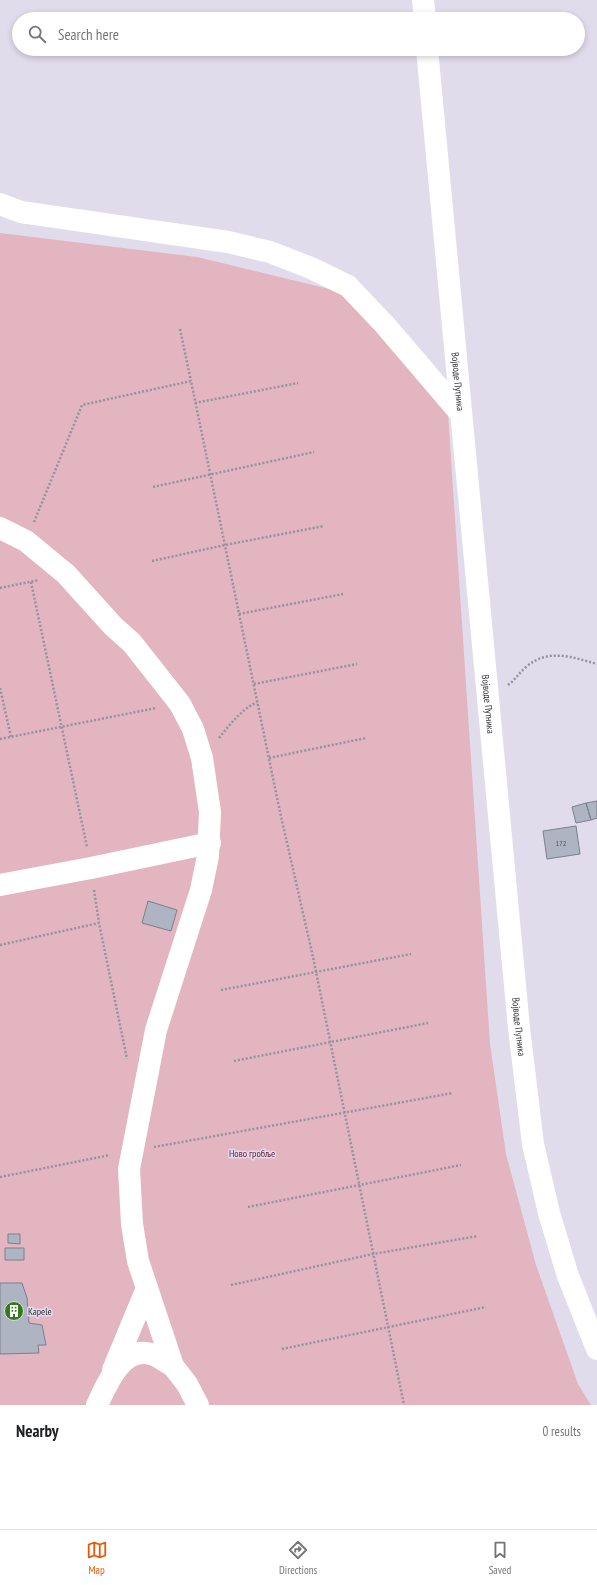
<!DOCTYPE html>
<meta charset="utf-8">
<style>
:root{--surface:#fff;--page:#f2f2f2;--text:#202124;--muted:#757577;--line:#e0e0e0;--accent:#ea580c}
body{margin:0;font-family:"PT Sans Narrow",sans-serif;background:var(--page);color:var(--text)}
.list{margin:0;padding:0;list-style:none}
h2{display:flex;justify-content:space-between;align-items:center;height:52px;margin:0;padding:0 16px;font-size:17px}
h2 small{font-size:13px;font-weight:400;color:var(--muted)}
.icon{flex:none;width:22px;height:22px;fill:none;stroke:currentColor;stroke-width:2;stroke-linecap:round;stroke-linejoin:round}
.map{position:relative;flex:none;width:597px;height:1405px;overflow:hidden}
.search{position:absolute;background:var(--surface);box-shadow:0 2px 6px #0003;left:12px;right:12px;top:12px;height:44px;display:flex;align-items:center;gap:10px;box-sizing:border-box;padding:0 14px;border-radius:22px;color:var(--muted);font-size:15px}
.sheet{height:124px;background:var(--surface)}
nav{display:flex;justify-content:space-around;align-items:center;box-sizing:border-box;height:56px;border-top:1px solid var(--line);background:var(--surface);font-size:11px;color:var(--muted)}
nav a{display:grid;justify-items:center;gap:2px}
nav .on{color:var(--accent)}
.map>svg:first-child{display:block}
.green{fill:#e2b5c0}
.building{fill:#aeb4c1;stroke:#7a808d}
.lines{fill:none;stroke-linecap:round;stroke-linejoin:round}
.path{stroke:#95929d;stroke-width:2.5;stroke-dasharray:2 2;stroke-linecap:butt}
.minor{stroke:#fff;stroke-width:22}
.labels{text-anchor:middle;dominant-baseline:central;stroke-width:3;stroke-linejoin:round;paint-order:stroke}
.number-label{font-size:8px;fill:#52525a}
.street-label{font-size:10px;fill:#343238;stroke:#e1dceb}
.park-label{font-size:10px;fill:#631b35;stroke:#e1dceb}
.poi-label{font-size:10px;fill:#343238;stroke:#e1dceb;text-anchor:start}
</style>
<div class="map">
<svg width="597" height="1405" viewBox="0 0 597 1405">
<rect width="100%" height="100%" fill="#e1dceb"/>
<path class="green" d="M 0,233 L 197,257 L 350,294 L 448,413 L 490,1044 L 506,1154 L 536,1265 L 578,1384 L 591,1405 L 0,1405 Z"/>
<path class="building" d="M 597,801 L 597,818 L 591,820 L 586,803 Z
M 586,803 L 591,820 L 576,823 L 572,807 Z
M 576,826 L 580,854 L 547,859 L 543,831 Z
M 148,901 L 177,910 L 171,931 L 142,923 Z
M 8,1234 L 20,1234 L 20,1244 L 8,1243 Z
M 5,1248 L 24,1248 L 24,1260 L 5,1260 Z
M 0,1283 L 22,1283 L 27,1298 L 29,1323 L 42,1325 L 46,1345 L 38,1345 L 39,1353 L 0,1354 Z"/>
<g class="lines">
<path class="path" d="M 180,329 L 191,381
M 195,403 L 298,383
M 153,487 L 314,452
M 34,522 L 82,405 L 191,381 L 280,812 L 313,957 L 404,1405
M 152,561 L 225,545 L 324,526
M 31,582 L 87,847
M 0,588 L 39,580
M 239,614 L 343,594
M 254,684 L 357,664
M 508,685 C 515,680 519,673 526,667 C 548,648 572,657 597,664
M 0,688 L 11,737
M 219,738 C 231,723 241,710 257,702
M 0,739 L 156,708
M 269,758 L 366,738
M 94,890 L 99,923 L 127,1059
M 0,945 L 99,923
M 221,990 L 411,954
M 234,1061 L 428,1023
M 154,1147 L 453,1093
M 0,1177 L 110,1155
M 248,1207 L 461,1165
M 231,1285 L 373,1254 L 478,1236
M 282,1349 L 486,1307"/>
<g class="minor">
<path d="M 423,0 L 425,19"/>
<path id="s1" d="M 427,49 L 519,1028 L 533,1144 L 549,1213 L 568,1276 L 597,1349"/>
<path d="M 0,204 L 21,212 L 228,242 L 270,252 L 311,268 L 348,286 L 385,325 L 461,414"/>
<path d="M 0,528 L 26,541 L 66,574 L 113,626 L 132,643 L 180,704 L 193,729 L 202,758 L 210,812 L 208,856 L 201,890 L 156,1030 L 129,1169 L 132,1224 L 138,1261 L 173,1366 L 187,1384 L 198,1405"/>
<path d="M 0,885 L 91,868 L 210,843"/>
<path d="M 113,1370 L 147,1288"/>
<path d="M 97,1405 C 107,1384 123,1343 154,1355 C 160,1358 166,1362 173,1366"/>
</g>
</g>
<defs>
<symbol id="building-disc" viewBox="-11 -11 22 22"><circle r="9.5" fill="#347a1c" stroke="#e1dceb"/><path d="M-4-6H4V6H1V3H-1V6H-4ZM-2.5-4.3h1.7v1.8h-1.7ZM.8-4.3h1.7v1.8H.8ZM-2.5-1h1.7V.8h-1.7ZM.8-1h1.7V.8H.8Z" fill="#fff"/></symbol>
</defs>
<g fill-rule="evenodd">
<use href="#building-disc" x="3" y="1300" width="22" height="22"/>
</g>
<g class="labels">
<g class="number-label">
<text x="561" y="843">172</text>
</g>
<g class="street-label">
<text stroke="none"><textPath href="#s1" startOffset="334">Војводе Путника</textPath></text>
<text stroke="none"><textPath href="#s1" startOffset="658">Војводе Путника</textPath></text>
<text stroke="none"><textPath href="#s1" startOffset="982">Војводе Путника</textPath></text>
</g>
<g class="park-label">
<text x="252" y="1153">Ново гробље</text>
</g>
<g class="poi-label">
<text x="28" y="1311">Kapele</text>
</g>
</g>
</svg>
<div class="search"><svg class="icon" aria-label="search" viewBox="0 0 24 24"><circle cx="10" cy="10" r="6"/><path d="M15 15l6 6"/></svg>Search here</div>
</div>
<section class="sheet">
<h2>Nearby<small>0 results</small></h2>
<ul class="list">
</ul>
</section>
<nav>
<a class="on"><svg class="icon" aria-label="map" viewBox="0 0 24 24"><path d="M3 6l6-2 6 2 6-2v14l-6 2-6-2-6 2zM9 4v14M15 6v14"/></svg>Map</a>
<a><svg class="icon" aria-label="directions" viewBox="0 0 24 24"><path d="M12 3l9 9-9 9-9-9zM9 14v-3h6M13 9l2 2-2 2"/></svg>Directions</a>
<a><svg class="icon" aria-label="saved" viewBox="0 0 24 24"><path d="M7 4h10v16l-5-4-5 4z"/></svg>Saved</a>
</nav>
